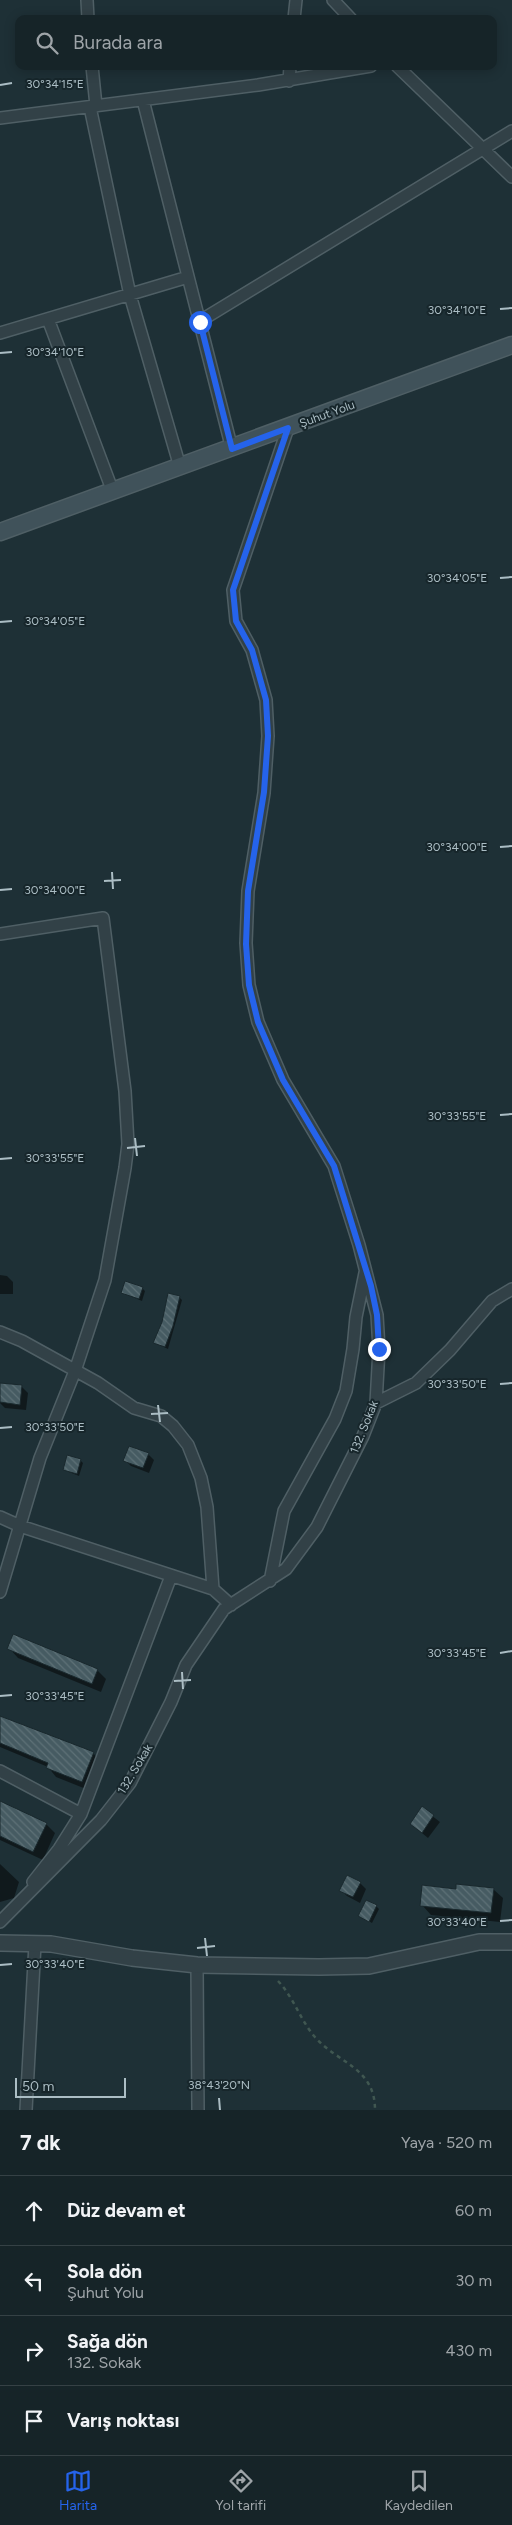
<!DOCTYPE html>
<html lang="tr">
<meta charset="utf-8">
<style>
body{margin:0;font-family:Figtree,sans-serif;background:#233034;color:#f1f3f6}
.scale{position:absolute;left:15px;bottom:12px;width:111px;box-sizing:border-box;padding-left:5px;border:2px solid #abbdc4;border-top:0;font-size:14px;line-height:18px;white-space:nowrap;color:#abbdc4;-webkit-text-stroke:4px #17262b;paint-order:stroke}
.stop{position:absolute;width:15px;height:15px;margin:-11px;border:4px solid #2563eb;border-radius:50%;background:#fff}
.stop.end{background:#2563eb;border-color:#fff;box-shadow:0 1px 5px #0008}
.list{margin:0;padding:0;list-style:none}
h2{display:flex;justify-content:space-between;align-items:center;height:65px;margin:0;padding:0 20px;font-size:21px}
h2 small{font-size:16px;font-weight:400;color:#9ea4a8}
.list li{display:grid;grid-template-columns:32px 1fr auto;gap:15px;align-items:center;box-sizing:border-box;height:70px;padding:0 20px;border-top:1px solid #354145}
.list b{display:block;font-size:19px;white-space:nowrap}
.list p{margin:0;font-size:16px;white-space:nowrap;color:#9ea4a8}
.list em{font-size:16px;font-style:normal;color:#9ea4a8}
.icon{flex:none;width:28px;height:28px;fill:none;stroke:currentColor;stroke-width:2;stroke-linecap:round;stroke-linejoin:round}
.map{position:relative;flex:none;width:512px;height:2110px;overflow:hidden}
.search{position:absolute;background:#162428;box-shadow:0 2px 12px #0003;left:15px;right:15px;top:15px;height:55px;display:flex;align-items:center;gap:12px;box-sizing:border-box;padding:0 18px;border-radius:10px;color:#9ea4a8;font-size:19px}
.sheet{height:345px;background:#162428}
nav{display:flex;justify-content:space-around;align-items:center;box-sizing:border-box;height:70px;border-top:1px solid #354145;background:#162428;font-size:14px;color:#9ea4a8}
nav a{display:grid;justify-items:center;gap:2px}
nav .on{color:#2563eb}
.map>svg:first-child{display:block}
</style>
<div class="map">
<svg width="512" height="2110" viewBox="0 0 512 2110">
<defs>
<pattern id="building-back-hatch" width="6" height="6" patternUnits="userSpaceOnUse" patternTransform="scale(1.25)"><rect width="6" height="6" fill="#465b62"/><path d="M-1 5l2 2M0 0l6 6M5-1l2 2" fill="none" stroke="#5e7177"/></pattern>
</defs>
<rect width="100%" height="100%" fill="#1e3036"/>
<path fill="#0007" d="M0,1275L7,1276L13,1282V1294H0Z
M142,1288L145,1291L142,1301L123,1293Z
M179,1297L182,1300L168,1349L155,1343Z
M22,1387L28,1393L26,1410L5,1408L0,1403V1393Z
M148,1454L154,1460L149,1473L131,1466L125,1460Z
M80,1460L83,1463L79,1476L64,1470Z
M9,1648L97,1670L106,1679L101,1692L18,1658Z
M0,1718L93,1753L102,1763L91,1791L56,1777L48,1767L0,1747Z
M0,1802L46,1824L55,1833L43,1860L0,1840Z
M422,1808L440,1822L428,1838L411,1824Z
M0,1864L19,1882L14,1898L0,1902Z
M360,1883L366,1889L360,1903L347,1896L341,1890Z
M493,1889L503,1898L500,1922L431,1915L422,1905L457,1890Z
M376,1906L379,1909L372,1923L360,1916Z"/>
<path fill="url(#building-back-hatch)" stroke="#19282d" d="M125,1281L143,1287L139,1299L121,1293Z
M168,1293L180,1296L173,1326L165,1347L153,1343L162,1322Z
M0,1383L22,1385L20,1405L0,1402Z
M129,1446L149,1453L143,1468L123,1461Z
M67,1455L81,1459L77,1474L63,1470Z
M13,1634L98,1669L92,1684L7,1649Z
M0,1716L94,1752L82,1782L46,1768L48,1763L0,1743Z
M0,1801L47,1823L33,1852L0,1836Z
M422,1806L434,1815L422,1833L410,1824Z
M347,1875L361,1882L353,1897L339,1891Z
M456,1884L494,1888L491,1913L420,1906L422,1885L456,1889Z
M366,1900L377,1905L369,1922L358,1916Z"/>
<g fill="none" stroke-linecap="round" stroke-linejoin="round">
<g stroke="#4f5f65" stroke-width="14">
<path id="minor" d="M87,0L88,19
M333,0L351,19
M294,19L296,0
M92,66L96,106
M397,66L512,177
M289,81L290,66
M143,100L232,449
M90,107L130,295L180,467
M0,118L258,85L371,66
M48,319L113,492
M200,321L512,131
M0,333L188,277
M0,934L103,918L125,1091L128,1144L125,1168L105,1280L75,1371L40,1458L0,1592
M0,1332L22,1341L98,1383L134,1408L161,1416L173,1426L188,1445L201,1478L207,1507L213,1589L231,1605
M376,1403L416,1383L450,1350L492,1301L512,1289
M0,1517L20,1526L213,1589
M270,1581L284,1511L335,1419L346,1391L353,1349L356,1317L365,1273
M0,1771L81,1814
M33,1882L59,1849L81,1814L171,1576
M0,1922L101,1820L130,1783L171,1702L186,1665L224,1609L286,1569L317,1527L363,1436L376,1403L379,1349L377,1315L359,1245L334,1166L283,1080L258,1022L249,985L246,943L248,891L264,793L268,736L266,700L252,650L236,621L233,590L288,428
M197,1965L198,2110
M26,2110L35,1944"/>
</g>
<g stroke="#4f5f65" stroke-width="18">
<path id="tertiary" d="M0,1943L51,1944L132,1958L197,1965L319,1967L369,1966L479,1942H512"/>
</g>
<g stroke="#4f5f65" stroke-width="19">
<path id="secondary" d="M0,532L512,345"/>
</g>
<path stroke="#405751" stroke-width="2.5" stroke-dasharray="4 4" stroke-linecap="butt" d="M278,1981C294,1998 300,2019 314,2036C338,2064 375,2067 375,2110"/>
<use href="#minor" stroke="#324147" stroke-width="11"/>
<use href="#tertiary" stroke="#324147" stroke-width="15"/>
<use href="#secondary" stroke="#40525a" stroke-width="16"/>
</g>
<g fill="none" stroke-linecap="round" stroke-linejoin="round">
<path stroke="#2563eb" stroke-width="6" d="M200,322L232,449L288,428L233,590L236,621L252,650L266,700L268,736L264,792L248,891L246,944L249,985L258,1022L283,1080L334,1166L371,1286L377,1315L379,1349"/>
</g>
<path fill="none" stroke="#abbdc4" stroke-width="2" d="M0,85L12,83M500,309L512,308M0,353L12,352M500,578L512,577M0,622L12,621M500,847L512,846M112,872L113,889M104,881L121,880M0,890L12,889M500,1115L512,1114M135,1138L137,1156M127,1148L145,1146M0,1159L12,1158M500,1384L512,1383M158,1405L160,1422M151,1414L168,1413M0,1428L12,1427M500,1653L512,1651M182,1672L183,1689M174,1681L191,1680M0,1696L12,1695M500,1921L512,1920M205,1938L207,1956M197,1948L215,1946M0,1965L12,1964M219,2098L220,2110"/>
<g text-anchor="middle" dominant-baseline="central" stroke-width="4" stroke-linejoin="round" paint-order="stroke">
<g font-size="12" fill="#abbdc4" stroke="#17262b">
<text transform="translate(327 414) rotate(-20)">Şuhut Yolu</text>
<text transform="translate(364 1427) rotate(-68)">132. Sokak</text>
<text transform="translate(135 1769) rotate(-59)">132. Sokak</text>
</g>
</g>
<g font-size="12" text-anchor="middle" fill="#abbdc4" stroke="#17262b" stroke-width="4" stroke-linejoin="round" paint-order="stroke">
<text x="55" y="88">30°34'15"E</text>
<text x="457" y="314">30°34'10"E</text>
<text x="55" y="356">30°34'10"E</text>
<text x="457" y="582">30°34'05"E</text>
<text x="55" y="625">30°34'05"E</text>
<text x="457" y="851">30°34'00"E</text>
<text x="55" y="894">30°34'00"E</text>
<text x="457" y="1120">30°33'55"E</text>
<text x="55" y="1162">30°33'55"E</text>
<text x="457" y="1388">30°33'50"E</text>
<text x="55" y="1431">30°33'50"E</text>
<text x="457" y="1657">30°33'45"E</text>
<text x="55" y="1700">30°33'45"E</text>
<text x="457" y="1926">30°33'40"E</text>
<text x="55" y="1968">30°33'40"E</text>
<text x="219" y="2089">38°43'20"N</text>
</g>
</svg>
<div class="scale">50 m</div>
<div class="stop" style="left:200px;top:322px"></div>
<div class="stop end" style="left:379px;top:1349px"></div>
<div class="search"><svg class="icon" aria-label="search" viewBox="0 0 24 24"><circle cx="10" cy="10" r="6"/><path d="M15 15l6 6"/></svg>Burada ara</div>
</div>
<section class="sheet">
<h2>7 dk<small>Yaya · 520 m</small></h2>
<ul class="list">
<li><svg class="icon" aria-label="ahead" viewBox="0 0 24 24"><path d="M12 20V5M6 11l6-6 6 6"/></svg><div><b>Düz devam et</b></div><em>60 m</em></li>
<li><svg class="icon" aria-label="left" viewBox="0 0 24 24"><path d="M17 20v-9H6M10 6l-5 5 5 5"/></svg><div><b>Sola dön</b><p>Şuhut Yolu</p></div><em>30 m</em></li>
<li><svg class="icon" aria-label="right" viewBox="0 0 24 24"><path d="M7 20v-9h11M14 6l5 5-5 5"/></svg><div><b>Sağa dön</b><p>132. Sokak</p></div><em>430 m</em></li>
<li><svg class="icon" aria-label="arrive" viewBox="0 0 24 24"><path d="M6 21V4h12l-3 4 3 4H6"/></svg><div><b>Varış noktası</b></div></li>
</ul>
</section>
<nav>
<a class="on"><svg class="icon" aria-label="map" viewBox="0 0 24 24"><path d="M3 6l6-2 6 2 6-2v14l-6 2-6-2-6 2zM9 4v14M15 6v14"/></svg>Harita</a>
<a><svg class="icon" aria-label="directions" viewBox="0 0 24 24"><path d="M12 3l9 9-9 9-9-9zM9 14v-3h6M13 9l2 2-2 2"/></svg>Yol tarifi</a>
<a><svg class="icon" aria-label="saved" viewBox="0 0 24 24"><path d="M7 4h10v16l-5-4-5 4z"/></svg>Kaydedilen</a>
</nav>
